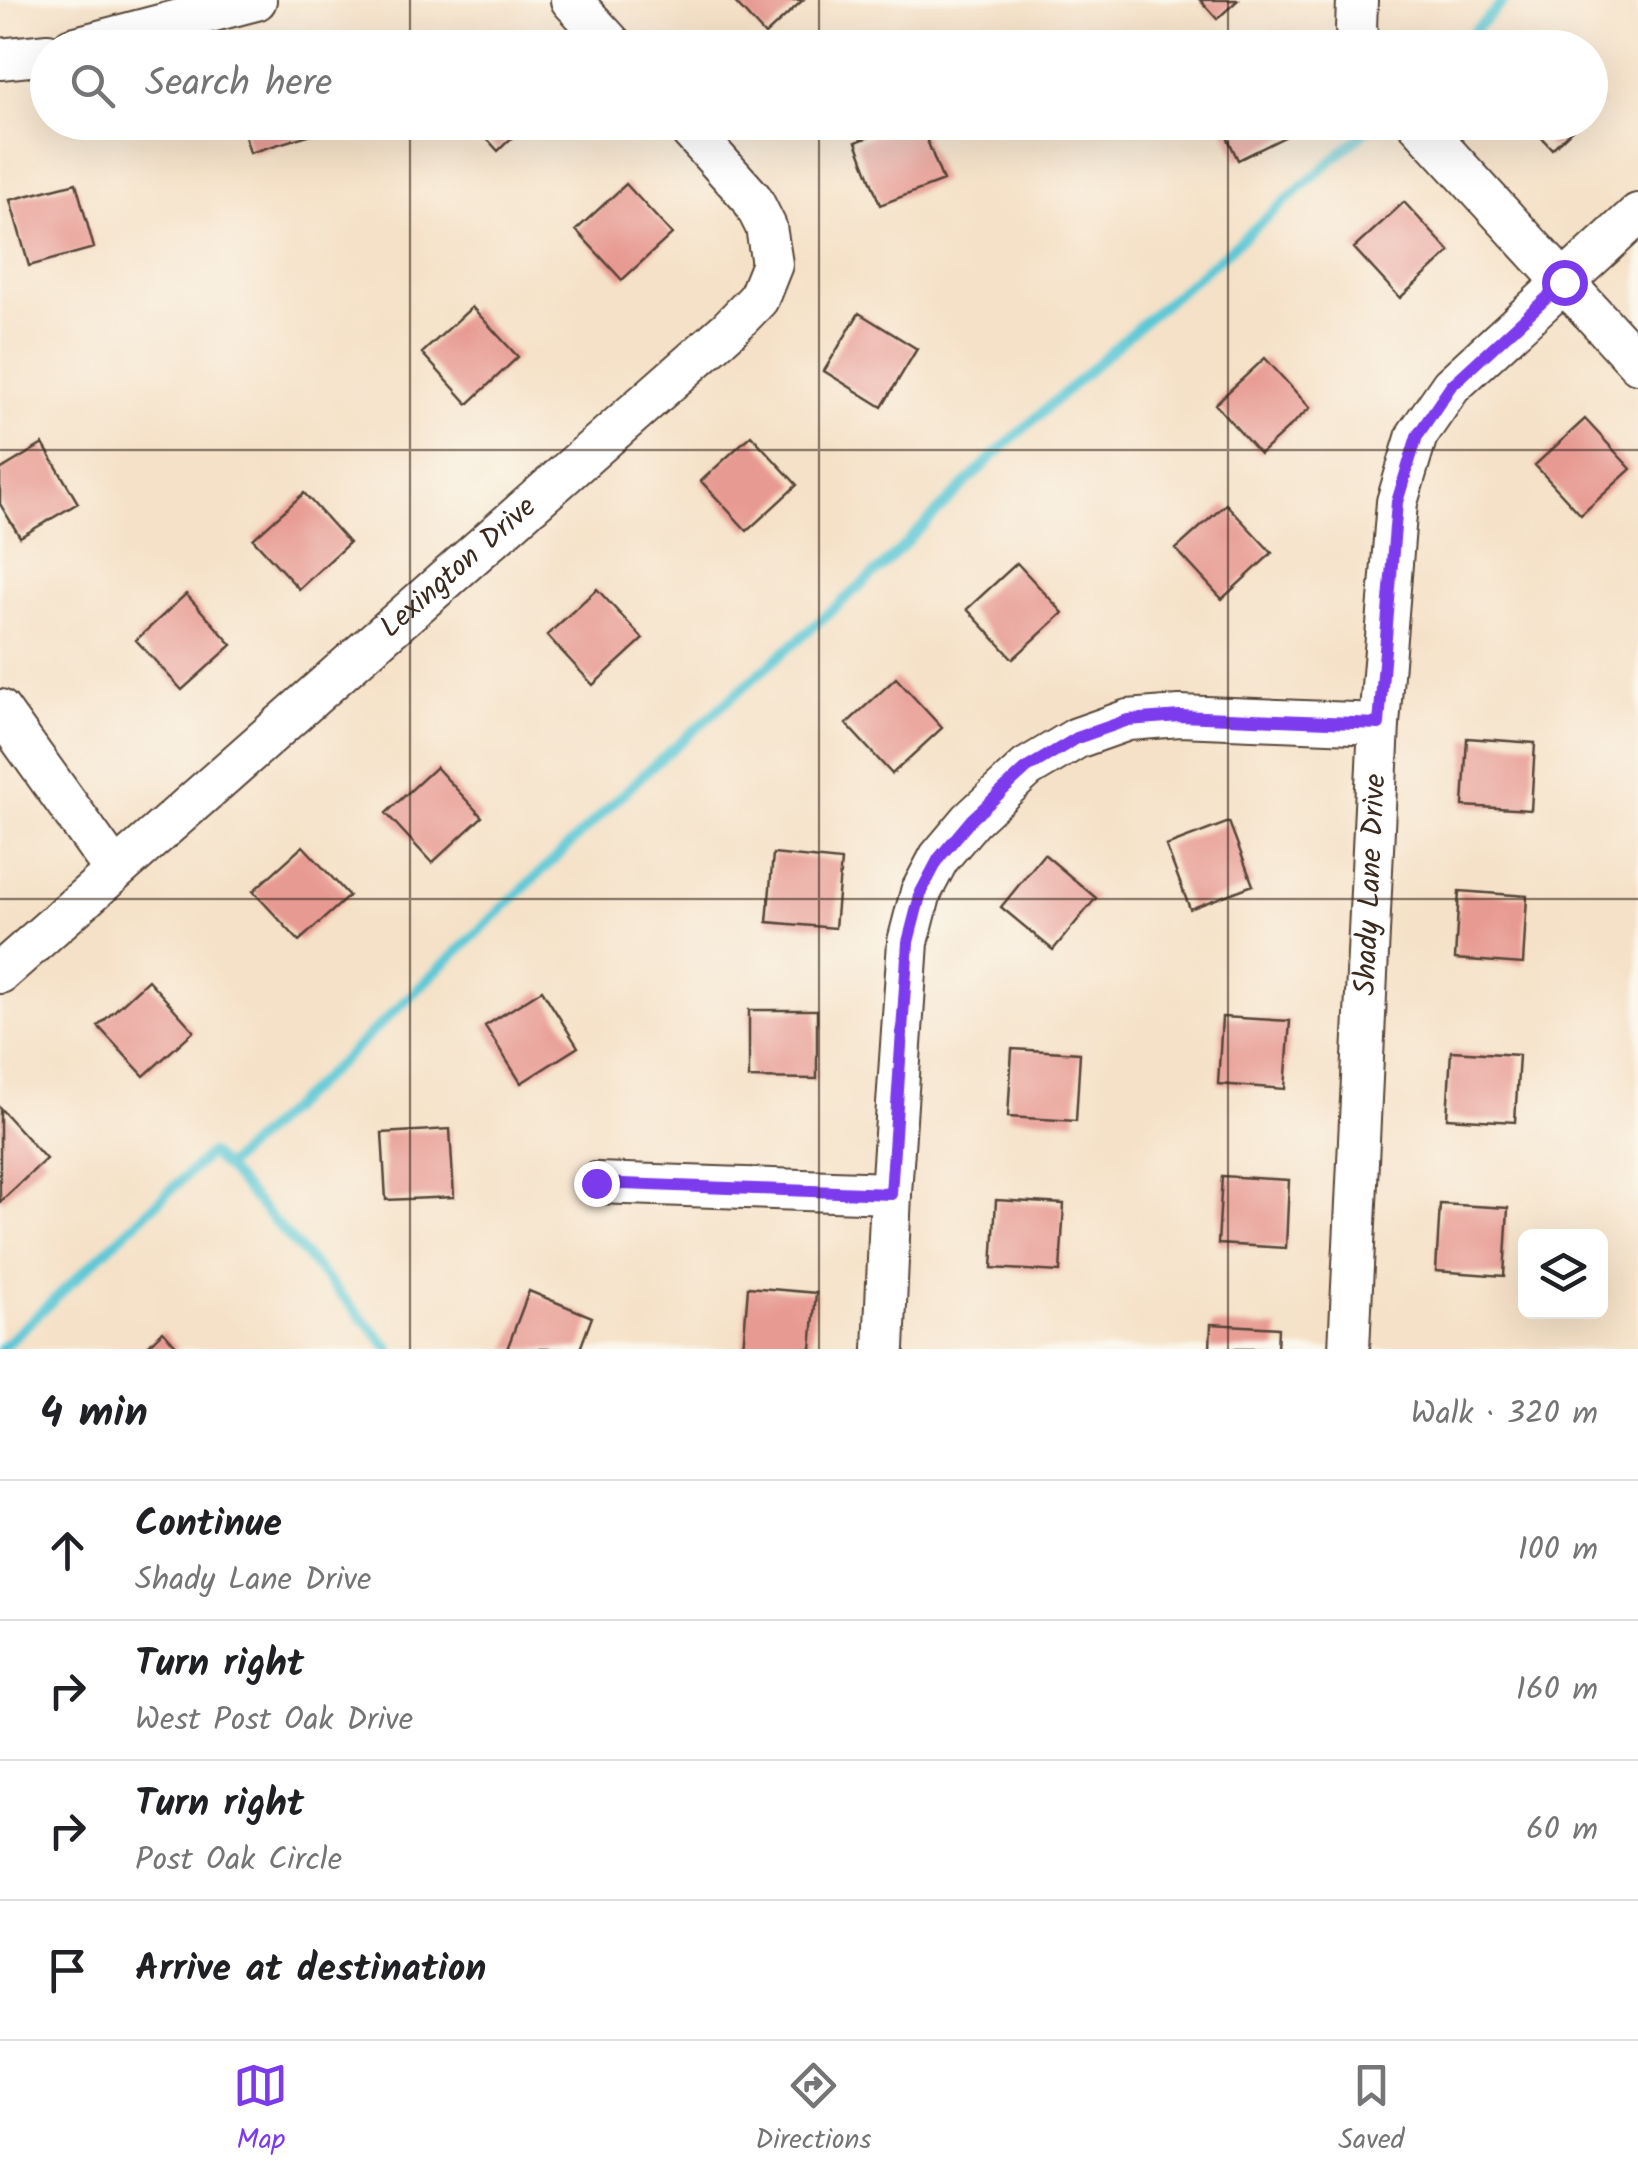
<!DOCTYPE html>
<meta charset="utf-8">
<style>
body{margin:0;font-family:Kalam,sans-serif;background:#f2f2f2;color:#202124}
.controls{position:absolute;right:30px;bottom:30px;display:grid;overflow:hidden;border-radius:15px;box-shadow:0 10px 40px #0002}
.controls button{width:90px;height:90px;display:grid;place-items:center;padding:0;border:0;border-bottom:2px solid #e0e0e0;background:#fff;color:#202124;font:50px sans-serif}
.stop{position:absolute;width:30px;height:30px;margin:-22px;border:8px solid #7c3aed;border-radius:50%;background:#fff}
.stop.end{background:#7c3aed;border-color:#fff;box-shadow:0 2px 10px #0008}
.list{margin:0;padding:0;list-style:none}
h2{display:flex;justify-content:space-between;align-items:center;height:130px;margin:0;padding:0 40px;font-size:42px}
h2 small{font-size:32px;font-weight:400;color:#757577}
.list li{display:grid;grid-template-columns:65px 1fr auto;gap:30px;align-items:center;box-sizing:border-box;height:140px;padding:0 40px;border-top:2px solid #e0e0e0}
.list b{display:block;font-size:38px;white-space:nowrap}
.list p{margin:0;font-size:32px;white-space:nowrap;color:#757577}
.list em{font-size:32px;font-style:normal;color:#757577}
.icon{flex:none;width:55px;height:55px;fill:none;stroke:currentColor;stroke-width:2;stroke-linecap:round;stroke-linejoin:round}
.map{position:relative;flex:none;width:1638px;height:1349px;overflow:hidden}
.search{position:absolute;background:#fff;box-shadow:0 10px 40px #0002;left:30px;right:30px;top:30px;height:110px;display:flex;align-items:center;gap:25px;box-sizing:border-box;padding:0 35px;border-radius:55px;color:#757577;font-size:38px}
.sheet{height:690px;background:#fff}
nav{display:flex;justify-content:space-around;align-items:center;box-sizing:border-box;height:140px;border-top:2px solid #e0e0e0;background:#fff;font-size:28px;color:#757577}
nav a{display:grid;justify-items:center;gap:5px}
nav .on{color:#7c3aed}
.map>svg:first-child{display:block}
</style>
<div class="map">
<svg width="1638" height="1349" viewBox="0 0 1638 1349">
<rect width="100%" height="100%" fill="#fbf7ec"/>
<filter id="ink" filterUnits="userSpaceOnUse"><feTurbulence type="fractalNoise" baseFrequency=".01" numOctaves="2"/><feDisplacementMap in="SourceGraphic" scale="20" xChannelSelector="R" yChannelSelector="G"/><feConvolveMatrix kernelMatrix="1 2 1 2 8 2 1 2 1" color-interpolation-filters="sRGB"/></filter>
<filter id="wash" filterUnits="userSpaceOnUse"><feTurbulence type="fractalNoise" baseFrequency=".0048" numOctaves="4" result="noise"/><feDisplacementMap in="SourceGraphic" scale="40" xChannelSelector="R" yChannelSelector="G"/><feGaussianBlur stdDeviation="2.25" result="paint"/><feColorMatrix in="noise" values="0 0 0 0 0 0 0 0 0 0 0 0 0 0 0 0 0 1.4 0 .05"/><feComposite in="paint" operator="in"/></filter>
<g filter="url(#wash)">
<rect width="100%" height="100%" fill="#f5e1c7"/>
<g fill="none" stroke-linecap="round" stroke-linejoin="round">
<path stroke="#5dc8d6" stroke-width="10" d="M1456,48L1506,0
M225,1167L390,1349
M1,1349L210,1153L225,1167L345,1058L646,772L884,565L991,458L1149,317L1227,252L1376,122"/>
</g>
<g id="blocks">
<path fill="#e79a92" d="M733,0H803L765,35Z
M1200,0H1238L1217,19Z
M1590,91L1602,103L1590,113Z
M241,122H312L315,133L250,153Z
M472,122H528L498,151Z
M906,122H920L943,181L880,205L856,142Z
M1220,122H1296L1299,130L1238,160Z
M1527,122H1580L1552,149Z
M76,183L94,248L29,266L10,200Z
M626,184L672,234L622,280L576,230Z
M1404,202L1450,252L1400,298L1354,248Z
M472,307L518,357L468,404L422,353Z
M859,313L917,349L882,407L824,371Z
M1265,358L1310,408L1260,454L1215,404Z
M1585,419L1631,469L1581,515L1535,465Z
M751,435L797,485L747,531L701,481Z
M43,444L78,503L20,537L0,504V470Z
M304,493L349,543L299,589L253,539Z
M1226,504L1272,553L1222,599L1176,549Z
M1017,563L1063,613L1013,659L967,609Z
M597,589L643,639L593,685L547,635Z
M186,594L232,645L182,690L136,640Z
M896,678L942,728L892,774L846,724Z
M1467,738L1535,743L1531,810L1463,806Z
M436,767L482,817L432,863L386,813Z
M1229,822L1253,885L1190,909L1166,846Z
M303,846L349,896L299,941L253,891Z
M773,854L841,861L835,928L767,922Z
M1044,854L1096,898L1053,950L1001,907Z
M1459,891L1527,896L1523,964L1455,959Z
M148,980L194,1031L144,1076L98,1026Z
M542,990L578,1047L521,1083L485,1026Z
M749,1010H817V1079L749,1078Z
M1222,1017L1290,1021L1285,1089L1218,1084Z
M1012,1049L1080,1053L1076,1121L1008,1117Z
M1451,1051L1519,1055L1515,1122L1447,1118Z
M0,1108L46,1159L0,1202Z
M450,1129L454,1197L386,1200L382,1133Z
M1222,1176L1289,1180L1286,1248L1218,1244Z
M996,1200L1064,1204L1060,1272L992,1268Z
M1440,1204L1508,1208L1504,1276L1436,1271Z
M748,1287L816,1293L811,1349H743Z
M529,1291L592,1317L580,1349H507Z
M1211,1324L1278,1328L1277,1349H1210Z
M163,1331L179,1349H144Z"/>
</g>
</g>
<g filter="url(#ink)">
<use href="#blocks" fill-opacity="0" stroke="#574537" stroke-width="2.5"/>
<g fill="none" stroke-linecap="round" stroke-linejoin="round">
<g stroke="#574537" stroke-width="44">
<g id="street">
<path d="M571,0L615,48"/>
<path d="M1357,0L1356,29L1363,48"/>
<path d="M72,48L256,0"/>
<path d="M0,59L48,54"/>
<path d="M1417,122L1638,363"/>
<path d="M0,710L115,871"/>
<path id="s1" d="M0,973L728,330L758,299L772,264L766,227L752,199L683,122"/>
<path d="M596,1183L891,1193"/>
<path d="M884,1349L891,1193L908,942L921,892L939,858L971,820L1027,768L1077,738L1128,720L1180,716L1379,724"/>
<path id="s2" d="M1349,1349L1379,724L1397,502L1417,435L1451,386L1638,214"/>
</g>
</g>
<use href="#street" stroke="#fff" stroke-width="40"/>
</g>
</g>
<g fill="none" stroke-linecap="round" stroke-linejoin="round" filter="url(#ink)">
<path stroke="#7c3aed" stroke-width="12" d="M596,1183L891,1194L908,942L921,892L939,858L971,820L1027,768L1077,738L1128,720L1180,716L1379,724L1397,502L1417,436L1451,386L1564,282"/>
</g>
<path fill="none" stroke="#3b2a1e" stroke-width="2.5" stroke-opacity="0.55" d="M410,0V48M819,0V48M1228,0V48M410,122V1349M819,122V1349M1228,122V1349M0,450H1638M0,899H1638"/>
<g text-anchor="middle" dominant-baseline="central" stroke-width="8" stroke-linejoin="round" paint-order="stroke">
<g font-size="30" fill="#3b2a1e" stroke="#fbf7ec">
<text stroke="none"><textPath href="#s1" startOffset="612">Lexington Drive</textPath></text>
<text stroke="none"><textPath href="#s2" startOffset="465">Shady Lane Drive</textPath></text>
</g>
</g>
</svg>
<div class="controls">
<button><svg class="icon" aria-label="layers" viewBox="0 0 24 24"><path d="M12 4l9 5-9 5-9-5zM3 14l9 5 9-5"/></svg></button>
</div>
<div class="stop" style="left:1564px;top:282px"></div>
<div class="stop end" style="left:596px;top:1183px"></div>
<div class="search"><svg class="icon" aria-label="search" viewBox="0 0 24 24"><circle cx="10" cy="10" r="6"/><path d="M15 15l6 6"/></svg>Search here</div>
</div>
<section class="sheet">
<h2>4 min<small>Walk · 320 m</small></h2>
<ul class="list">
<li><svg class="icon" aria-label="ahead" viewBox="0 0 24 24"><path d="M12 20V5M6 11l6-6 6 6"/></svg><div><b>Continue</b><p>Shady Lane Drive</p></div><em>100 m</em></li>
<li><svg class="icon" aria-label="right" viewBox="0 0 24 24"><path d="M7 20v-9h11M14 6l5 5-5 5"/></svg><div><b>Turn right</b><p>West Post Oak Drive</p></div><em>160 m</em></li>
<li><svg class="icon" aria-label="right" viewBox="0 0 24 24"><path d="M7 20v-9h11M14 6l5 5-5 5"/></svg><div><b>Turn right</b><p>Post Oak Circle</p></div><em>60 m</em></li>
<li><svg class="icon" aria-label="arrive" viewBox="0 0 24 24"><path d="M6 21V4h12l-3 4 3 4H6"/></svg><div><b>Arrive at destination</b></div></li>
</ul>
</section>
<nav>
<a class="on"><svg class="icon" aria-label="map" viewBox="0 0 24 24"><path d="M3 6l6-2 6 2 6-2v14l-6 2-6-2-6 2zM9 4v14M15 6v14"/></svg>Map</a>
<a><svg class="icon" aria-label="directions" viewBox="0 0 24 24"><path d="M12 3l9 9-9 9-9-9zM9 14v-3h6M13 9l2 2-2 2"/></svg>Directions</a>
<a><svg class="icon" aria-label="saved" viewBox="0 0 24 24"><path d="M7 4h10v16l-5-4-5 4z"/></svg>Saved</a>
</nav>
